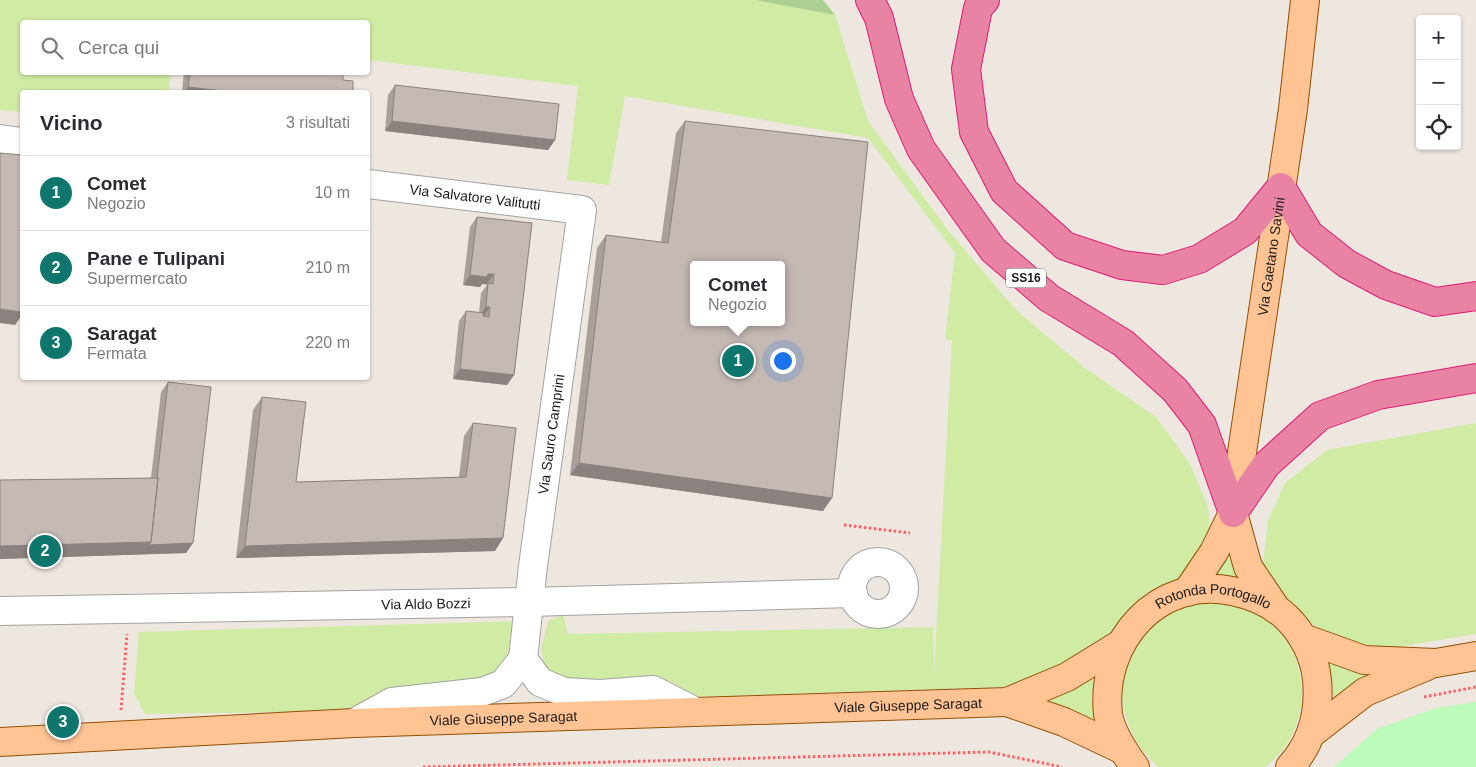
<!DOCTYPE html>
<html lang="it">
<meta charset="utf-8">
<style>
body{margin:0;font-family:Helvetica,sans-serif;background:#f7f7f7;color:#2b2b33}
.controls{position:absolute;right:15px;top:15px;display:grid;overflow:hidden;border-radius:5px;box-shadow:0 1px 4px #0004}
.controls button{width:45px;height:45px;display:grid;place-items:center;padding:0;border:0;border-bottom:1px solid #e1e1e2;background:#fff;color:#2b2b33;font:25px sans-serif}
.you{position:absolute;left:782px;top:360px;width:18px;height:18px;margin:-12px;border:4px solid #fff;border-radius:50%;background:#1a73e8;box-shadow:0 0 0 8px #1a73e833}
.badge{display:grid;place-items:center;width:32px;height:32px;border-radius:50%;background:#0f766e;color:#fff;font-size:16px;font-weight:700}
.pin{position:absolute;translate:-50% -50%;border:2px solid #fff;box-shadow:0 1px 5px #0006}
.popup{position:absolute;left:690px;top:261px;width:95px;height:65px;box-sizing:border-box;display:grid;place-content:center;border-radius:5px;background:#fff;filter:drop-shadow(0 1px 4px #0005);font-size:16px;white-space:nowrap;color:#7c7c81}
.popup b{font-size:19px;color:#2b2b33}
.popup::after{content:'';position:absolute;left:50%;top:100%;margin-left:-10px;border:10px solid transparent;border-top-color:#fff}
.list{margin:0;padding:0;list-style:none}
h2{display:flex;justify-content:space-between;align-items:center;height:65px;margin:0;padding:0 20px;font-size:21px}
h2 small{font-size:16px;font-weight:400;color:#7c7c81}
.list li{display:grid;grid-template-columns:32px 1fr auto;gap:15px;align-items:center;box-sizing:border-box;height:75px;padding:0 20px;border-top:1px solid #e1e1e2}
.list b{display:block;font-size:19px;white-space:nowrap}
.list p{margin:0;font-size:16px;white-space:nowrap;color:#7c7c81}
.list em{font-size:16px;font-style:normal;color:#7c7c81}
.icon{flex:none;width:28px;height:28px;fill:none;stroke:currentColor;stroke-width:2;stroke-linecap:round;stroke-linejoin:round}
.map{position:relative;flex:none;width:1476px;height:767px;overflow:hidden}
.search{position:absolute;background:#fff;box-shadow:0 1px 4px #0004;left:20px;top:20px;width:350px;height:55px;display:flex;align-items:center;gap:12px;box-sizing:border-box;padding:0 18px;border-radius:5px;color:#7c7c81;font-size:19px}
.panel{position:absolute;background:#fff;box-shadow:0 1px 4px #0004;left:20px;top:90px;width:350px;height:290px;border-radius:5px}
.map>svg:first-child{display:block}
</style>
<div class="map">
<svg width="1476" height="767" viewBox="0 0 1476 767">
<rect width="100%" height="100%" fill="#eee7e0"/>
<path fill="#d0eba3" d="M0,0H823L835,15L868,121L947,229L1016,310L1085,368L1156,417L1190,464L1208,507L1210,533L1177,584L1155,592L1126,613L1111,632L1084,657L1048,675L1004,687L684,697L675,684L659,677L588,683L546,673L541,649L548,621L563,615L568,634L933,627L934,674L952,340L945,339L955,253L868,138L625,96L609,185L567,180L578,86L368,60V22H22V72L171,73L169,92H22V112L0,110Z
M1476,423V634L1379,650L1348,644L1321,631L1281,596L1263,565L1268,520L1285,483L1327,450Z
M1231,534L1241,581L1205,577Z
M1214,602C1227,604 1240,605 1252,611C1313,640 1319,728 1265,767H1159C1106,723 1108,638 1177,609C1189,604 1201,603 1214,602Z
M515,621L511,661L486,680L352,711L145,714L134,693L139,632Z
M1321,658L1389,670L1328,708Z
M1099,669L1091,699L1099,726L1026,700Z"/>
<path fill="#accf93" d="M754,0H823L835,15L756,0Z"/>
<path fill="#bdfbba" d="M1476,702V767H1334L1377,729L1436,708Z"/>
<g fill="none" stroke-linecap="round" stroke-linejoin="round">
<g stroke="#a2a2a2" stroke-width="30">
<g id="minor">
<path d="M0,139L22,142"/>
<circle cx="878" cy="588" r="26"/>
<path id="s1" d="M0,611L528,602L853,593"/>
<path d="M523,659L540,682L564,692L600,694L653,690L696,712"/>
<path id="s2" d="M354,723L392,702L482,692L503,684L523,659L533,566L582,210L368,184"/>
</g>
</g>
<g stroke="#934f00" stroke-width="30">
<g id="major">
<path d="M1233,513L1248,567L1275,607"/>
<path id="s3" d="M1187,592L1214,552L1233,513L1293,109L1305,0"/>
<path d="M1303,638L1364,660L1436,663L1476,656"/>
<path d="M1007,702L1064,722L1121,749"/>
<path d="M1312,733L1365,692L1427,666"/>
<path id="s4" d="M0,742L354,723L1007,702L1067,677L1119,645"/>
<path id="s5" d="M1135,767C1124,752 1111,733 1108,714C1100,642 1157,576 1232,591C1252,595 1271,603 1286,617C1303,633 1315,657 1317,680C1320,712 1312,743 1290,767"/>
</g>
</g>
<g stroke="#dd1c77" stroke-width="30">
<path id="highway" d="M870,0L879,18L899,99L921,149L993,250L1049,298L1123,343L1175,390L1202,425L1233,513
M985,0L978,8L966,69L974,132L1004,191L1065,246L1122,265L1163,270L1199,259L1245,231L1281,187L1309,234L1347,264L1386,285L1435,302L1476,296
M1233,513L1266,465L1320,416L1378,395L1476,378"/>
</g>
<path stroke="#ff6064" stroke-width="3" stroke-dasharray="2.5 2.5" stroke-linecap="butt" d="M844,525L910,533
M1424,697L1476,687
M121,710L127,634
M423,767L989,752L1062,767"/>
<use href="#minor" stroke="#fff" stroke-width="28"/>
<use href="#major" stroke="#ffc394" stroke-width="28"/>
<use href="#highway" stroke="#e983a4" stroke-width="28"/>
</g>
<path fill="#a99f9b" d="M184,72H343V80L353,92H182Z
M395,85L555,140L548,150L385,131L388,95Z
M685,121L823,511L570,475L597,248L606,235L661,242L676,133Z
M477,217L532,223L514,375L507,385L453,379L459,321L466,311L479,313L481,293L487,285L482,284L480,287L463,285L470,227Z
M168,382L193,543L186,553L0,559V480L151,478L161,392Z
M262,397L296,482L459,477L464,436L473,423L503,538L495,551L236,558L253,410Z"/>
<path fill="#8a827e" d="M188,87L232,92H185Z
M392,121L555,140L548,150L385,131Z
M488,274H494L487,284H482L480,287L463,285L470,275Z
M486,307H490L483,317H479Z
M0,309L22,312V315L15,325L0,323Z
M460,369L514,375L507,385L453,379Z
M579,463L832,498L823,511L570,475Z
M503,538L495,551L236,558L245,546Z
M151,542L193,543L186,553L0,559V546Z"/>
<path fill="#c5b9b4" stroke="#8a827e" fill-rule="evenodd" d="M190,72H343V80L353,81V92H232L188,87Z
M395,85L559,104L555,140L392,121Z
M685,121L868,142L832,498L579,463L606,235L668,243ZM694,265H782V322H694Z
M0,153L22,155V312L0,309Z
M477,217L532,223L514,375L460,369L466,311L484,313L483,316L489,317L490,307H486L488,283L493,284L494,274H488L487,277L470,275Z
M168,382L211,387L193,543L149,545L151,542L158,478H157Z
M262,397L306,402L296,482L466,477L473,423L516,428L503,538L245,546Z
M158,478L151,542L0,546V480Z"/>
<g text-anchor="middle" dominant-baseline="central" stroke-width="4" stroke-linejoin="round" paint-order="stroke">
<rect fill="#fff" stroke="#5f5f5f" stroke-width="1" x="1006" y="268.5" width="40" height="19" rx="4"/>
<g font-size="12" font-weight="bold" fill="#1b1b1b">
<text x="1026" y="278">SS16</text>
</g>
<g font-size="14" fill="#1b1b1b" stroke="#fff">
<text transform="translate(475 197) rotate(7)">Via Salvatore Valitutti</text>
<text stroke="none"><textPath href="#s3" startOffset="351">Via Gaetano Savini</textPath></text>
<text stroke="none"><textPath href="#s2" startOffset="415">Via Sauro Camprini</textPath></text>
<text stroke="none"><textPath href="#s1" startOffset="426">Via Aldo Bozzi</textPath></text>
<text stroke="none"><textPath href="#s5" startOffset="245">Rotonda Portogallo</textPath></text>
<text stroke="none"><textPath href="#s4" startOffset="909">Viale Giuseppe Saragat</textPath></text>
<text stroke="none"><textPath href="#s4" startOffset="504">Viale Giuseppe Saragat</textPath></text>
</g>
</g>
</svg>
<div class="controls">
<button>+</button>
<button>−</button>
<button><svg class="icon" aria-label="locate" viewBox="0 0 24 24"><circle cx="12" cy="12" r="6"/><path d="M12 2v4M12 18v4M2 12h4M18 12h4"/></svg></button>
</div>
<div class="you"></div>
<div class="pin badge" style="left:738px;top:361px">1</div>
<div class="popup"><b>Comet</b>Negozio</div>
<div class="pin badge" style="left:45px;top:551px">2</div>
<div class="pin badge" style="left:63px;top:722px">3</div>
<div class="search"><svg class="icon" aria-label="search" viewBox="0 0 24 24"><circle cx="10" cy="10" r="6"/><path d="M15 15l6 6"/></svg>Cerca qui</div>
<section class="panel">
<h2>Vicino<small>3 risultati</small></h2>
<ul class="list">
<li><span class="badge">1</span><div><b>Comet</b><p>Negozio</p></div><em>10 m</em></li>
<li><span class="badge">2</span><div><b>Pane e Tulipani</b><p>Supermercato</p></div><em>210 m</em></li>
<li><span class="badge">3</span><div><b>Saragat</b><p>Fermata</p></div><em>220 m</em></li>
</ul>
</section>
</div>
